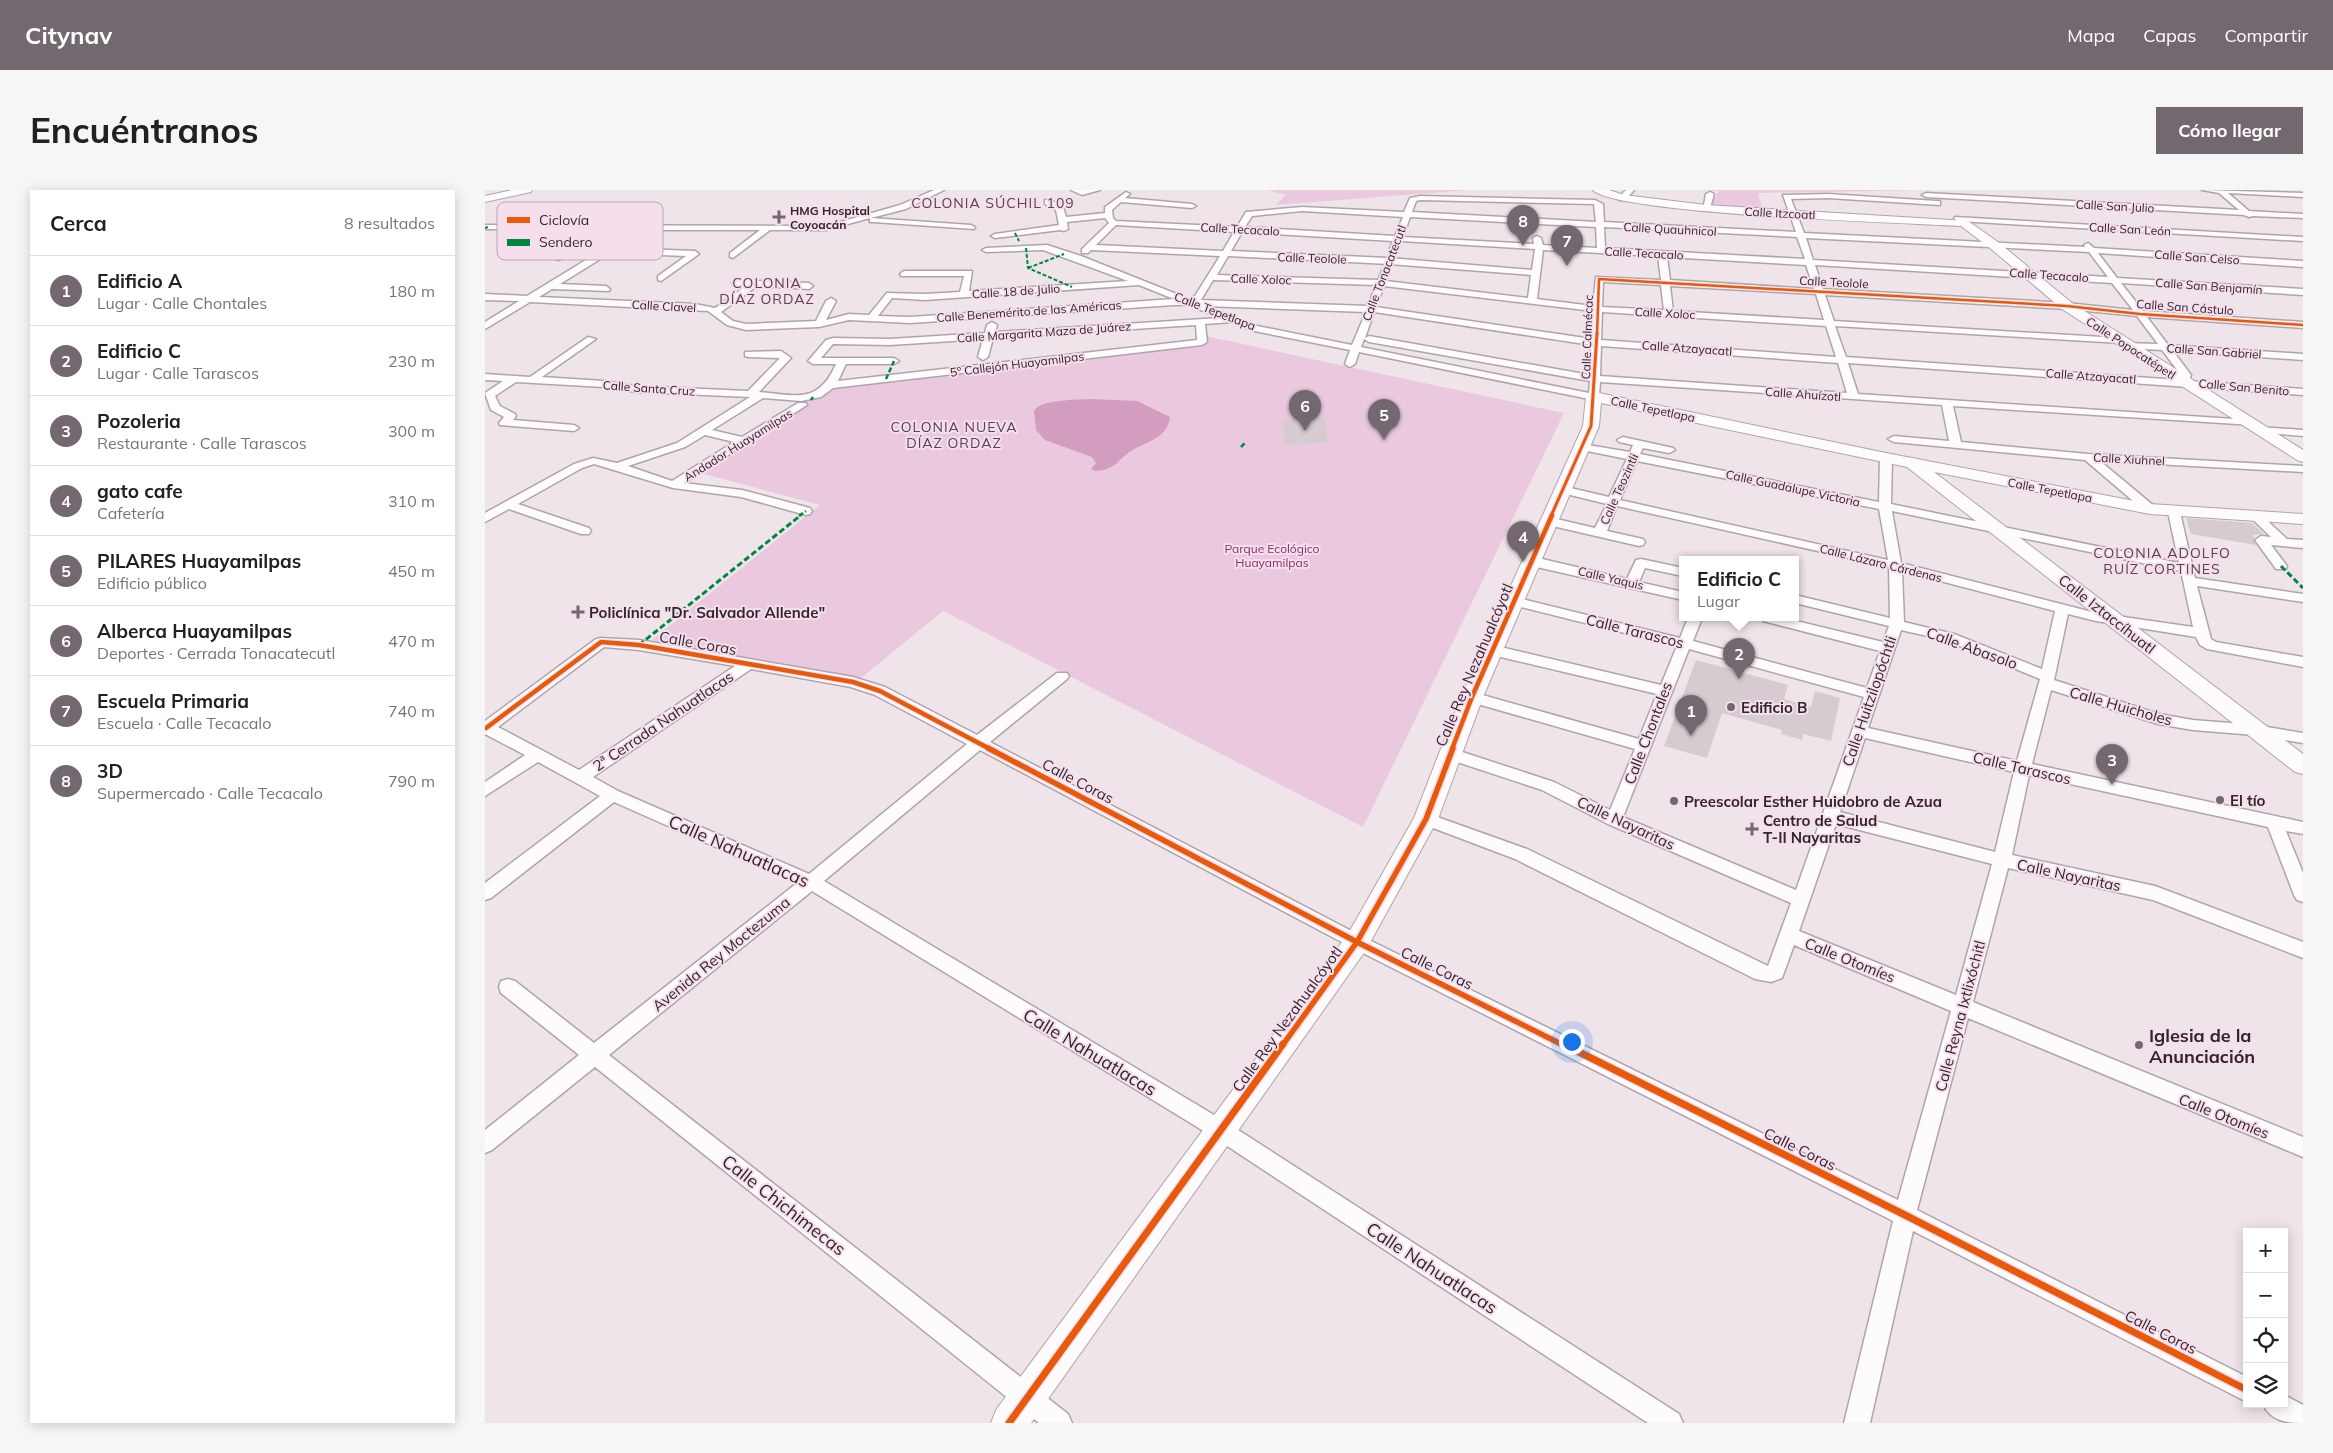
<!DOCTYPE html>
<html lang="es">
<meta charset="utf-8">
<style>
body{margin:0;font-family:Mulish,sans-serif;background:#f6f6f6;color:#202124}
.controls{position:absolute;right:15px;bottom:15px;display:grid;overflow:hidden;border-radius:0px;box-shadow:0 2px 12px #0003}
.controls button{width:45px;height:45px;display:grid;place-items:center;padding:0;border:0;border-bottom:1px solid #e0e0e0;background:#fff;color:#202124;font:25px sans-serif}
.you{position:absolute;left:1086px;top:851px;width:18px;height:18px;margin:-12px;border:4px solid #fff;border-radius:50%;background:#1a73e8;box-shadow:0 0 0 8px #1a73e833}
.badge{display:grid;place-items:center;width:32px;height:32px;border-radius:50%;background:#73686f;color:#fff;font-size:16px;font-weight:700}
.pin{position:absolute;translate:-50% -41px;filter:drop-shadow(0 1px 2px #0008)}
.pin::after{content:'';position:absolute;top:26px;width:18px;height:15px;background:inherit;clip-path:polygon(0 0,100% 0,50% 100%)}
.popup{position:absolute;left:1194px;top:366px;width:120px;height:65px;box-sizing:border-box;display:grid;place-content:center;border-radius:0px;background:#fff;filter:drop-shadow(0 1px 4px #0005);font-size:16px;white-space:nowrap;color:#757577}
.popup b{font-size:19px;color:#202124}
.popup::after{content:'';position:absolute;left:50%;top:100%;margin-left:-10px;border:10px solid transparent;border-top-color:#fff}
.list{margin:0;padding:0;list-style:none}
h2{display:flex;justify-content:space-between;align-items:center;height:65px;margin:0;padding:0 20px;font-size:21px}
h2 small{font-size:16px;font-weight:400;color:#757577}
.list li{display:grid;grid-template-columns:32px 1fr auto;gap:15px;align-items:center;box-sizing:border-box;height:70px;padding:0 20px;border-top:1px solid #e0e0e0}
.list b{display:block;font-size:19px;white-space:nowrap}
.list p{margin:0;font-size:16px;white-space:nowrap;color:#757577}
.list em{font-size:16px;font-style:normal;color:#757577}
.icon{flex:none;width:28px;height:28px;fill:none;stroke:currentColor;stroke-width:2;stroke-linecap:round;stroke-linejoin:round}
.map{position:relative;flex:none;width:1818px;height:1233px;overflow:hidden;border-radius:0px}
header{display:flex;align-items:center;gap:30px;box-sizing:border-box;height:70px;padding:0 25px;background:#73686f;color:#fff}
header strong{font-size:24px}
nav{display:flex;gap:28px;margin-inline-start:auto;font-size:18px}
.intro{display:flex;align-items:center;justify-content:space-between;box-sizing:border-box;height:120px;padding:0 30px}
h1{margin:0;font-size:35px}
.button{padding:12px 22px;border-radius:0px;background:#73686f;color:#fff;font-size:18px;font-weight:700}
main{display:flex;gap:30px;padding:0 30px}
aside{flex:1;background:#fff;border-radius:0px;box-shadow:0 2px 12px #0003}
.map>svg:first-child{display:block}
</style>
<header>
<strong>Citynav</strong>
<nav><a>Mapa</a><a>Capas</a><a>Compartir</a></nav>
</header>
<div class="intro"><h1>Encuéntranos</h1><a class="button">Cómo llegar</a></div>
<main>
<aside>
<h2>Cerca<small>8 resultados</small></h2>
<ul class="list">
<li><span class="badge">1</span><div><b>Edificio A</b><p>Lugar · Calle Chontales</p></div><em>180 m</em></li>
<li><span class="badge">2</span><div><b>Edificio C</b><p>Lugar · Calle Tarascos</p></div><em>230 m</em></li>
<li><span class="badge">3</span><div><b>Pozoleria</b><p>Restaurante · Calle Tarascos</p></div><em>300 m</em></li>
<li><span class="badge">4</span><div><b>gato cafe</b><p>Cafetería</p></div><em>310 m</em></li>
<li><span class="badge">5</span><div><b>PILARES Huayamilpas</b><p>Edificio público</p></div><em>450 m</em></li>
<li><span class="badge">6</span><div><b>Alberca Huayamilpas</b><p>Deportes · Cerrada Tonacatecutl</p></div><em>470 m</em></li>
<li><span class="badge">7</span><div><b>Escuela Primaria</b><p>Escuela · Calle Tecacalo</p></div><em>740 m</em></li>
<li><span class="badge">8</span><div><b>3D</b><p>Supermercado · Calle Tecacalo</p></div><em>790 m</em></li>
</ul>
</aside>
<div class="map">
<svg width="1818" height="1233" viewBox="0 0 1818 1233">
<rect width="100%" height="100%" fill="#f0e4eb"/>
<path fill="#eac9de" d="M783,0H985L790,15L801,5Z
M1213,0H1441L1273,3L1278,20L1224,17L1234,1Z
M720,146L1079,223L878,637L458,421L376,488L274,473L167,450L335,315L212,282L347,197L718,155L722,151Z"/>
<path fill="#d29dbe" d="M606,209L652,211L685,227C682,249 662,251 646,261C631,271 631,280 610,281L606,279L611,273L607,267L560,250L551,240L549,221C555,209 593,210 606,209Z"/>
<path fill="#d5cbd1" d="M840,228L843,252L800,255L798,231Z
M1701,328L1767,333L1779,344L1768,345L1771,355L1706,344Z
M1211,470L1303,495L1299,509L1326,517L1330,501L1355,508L1346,551L1318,544L1317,550L1296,544L1297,540L1237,523L1222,568L1179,556Z"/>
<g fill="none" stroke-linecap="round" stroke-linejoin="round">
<g stroke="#aea5aa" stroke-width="3">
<path id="street" d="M449,0H459L421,19L386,28L486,35L490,37L489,39L388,32H385V28L341,40H285L248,68L245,67V63L275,40H162L132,58L210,61L214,64L176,91L173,90V86L201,66L125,63L75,94L121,96L125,99L124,101L67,99L54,107L210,114L230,118L261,96L248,95L247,93L251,90L324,93L328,96L324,99L272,96L236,122L248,131L261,134L331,131L341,111L346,108L351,111L341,130L364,124L384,125L402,103L440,104L475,102L479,86H416L415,84L419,81H487L484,101L643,91L558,60L501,62L497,60L501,58L562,55L596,66L704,109L710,106L735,66L606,60L603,63H597V59L624,33L620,28L582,32L583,39L579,41L575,40L510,48L506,46L510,44L574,35L571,20L560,14V10H566L578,17L581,27L620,23V17L641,2L645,4L640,8L707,14L711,16L707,18L636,12L627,20L628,28L631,31L752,37L761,22L817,17L919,22L925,8L935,6L1110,10L1118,14L1119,32L1311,42L1298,5L1343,4L1452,11H1455V15L1343,8L1306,9L1319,43L1600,57L1599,55L1603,53L1609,58L1818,71V77L1613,63L1632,88L1818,99V105L1636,93L1658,121L1818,132V138L1662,127L1683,155L1818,164V170L1688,161L1706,185L1704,191L1818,199V205L1363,173L1373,204L1764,230L1769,233L1768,235L1468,216L1476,252L1603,264L1818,276V282L1615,271L1669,316L1671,319L1669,322H1661L1600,270L1409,252L1403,249L1409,246L1464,251L1457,215L1115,192L1114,207L1109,210L874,162L870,174L865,177L860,174L865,160L769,141L747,132L720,134L722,152L717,155L348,198L336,207L316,211L278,208L227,240L257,247L313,213H321L322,215L199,293L257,300L325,318L327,321L325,324L321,325L256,307L188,298L109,274L97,278L33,314L104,338L106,341L104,344H96L24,319L0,332V323L89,274L108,268L132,273L192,253L265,207L151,202L119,197L31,192L10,206L15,216L30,224L31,226L28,230L89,235L94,238L89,241L15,235L14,233L19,227L6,220L0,203L18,191L0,190V184L45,187L103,147L111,149L57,187L119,191L151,196L263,201L295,168L263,167L260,166V162L296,161L306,168L274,202C311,205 333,215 351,174H328L323,171L341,150L348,148L405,149L500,143L502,135L507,132L512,135L510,142L735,128L704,115H689L425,133L364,130L334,137L261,140L242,135L223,121L45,112L0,139V132L34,111L0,110V104L42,106L150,40H124L74,70L71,69V65L113,40L0,39V35L341,36L415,15ZM935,10L1109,14L1111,32L927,22L931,11ZM817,21L918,27L910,46L760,37L767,26ZM925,27L1111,37L1112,58L1058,55L1056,48L1052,46L1048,48L1049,54L918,47ZM631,35L749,42L738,61L611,55ZM1119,37L1312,47L1320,69L1120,58ZM757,42L908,51L905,58L909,60H912L916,51L1050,59L1047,80L904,68L746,61ZM1321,48L1604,62L1623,87L1328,70ZM1058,60L1173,66L1176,90L1111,87L1108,116L1052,109ZM743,66L904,74L1046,85L1043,108L901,91L904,83L900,80L897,81L893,90L732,85ZM1182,67L1321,75L1329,99L1185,90ZM1330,75L1627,93L1648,120L1582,113L1338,99ZM728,90L891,95L883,116L716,110ZM1118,92L1176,95L1179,120L1117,117ZM654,95L689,109L425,127L393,126L407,108L440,110ZM899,96L1108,121L1107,149L891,117ZM1185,96L1331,104L1339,130L1188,121ZM1340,105L1582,119L1652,126L1673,154L1638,153L1637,149L1634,148L1349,131ZM721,116L881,122L867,155L772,136ZM889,122L1106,155L1105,185L884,146L880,148ZM1117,122L1341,136L1351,167L1116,150ZM711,135L712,150L353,191L361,174H409L414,171L409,168H336L348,154L405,155L498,149L493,167L498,170L503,167L508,148ZM1350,136L1636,153L1637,157L1640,158L1677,160L1696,185L1694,190L1361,167ZM879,149L884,152L1105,191L1104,203L876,157ZM1116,156L1353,173L1362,203L1115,186ZM220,245L249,252L187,291L143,276L200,257Z
M586,0H615L597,5Z
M1141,0H1149L1140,10H1134L1133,8Z
M1717,0L1818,3V7L1743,3L1764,21L1818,24V28L1768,26L1764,27L1759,25L1441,7L1437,5L1441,3L1754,20L1734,3Z
M1225,2L1229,4L1225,18L1218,20L1221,4Z
M1470,27L1818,47V51L1473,31L1469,29Z
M1774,237L1818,240V246L1770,242L1769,240Z
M1138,247L1188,258L1190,260L1184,263L1158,258L1155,264L1394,312L1395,268L1401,265L1407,268L1406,314L1694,373L1683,322L1689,318L1695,322L1710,388L1818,404V412L1712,396L1726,449L1731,452L1818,467V477L1722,459L1715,455L1711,447L1611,431L1583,424L1569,490L1674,524L1708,530L1770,535L1818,543V553L1770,545L1708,540L1673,534L1566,500L1547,574L1818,632V644L1801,641L1818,683V712L1812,710L1809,705L1783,637L1544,585L1527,665L1670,696L1818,752V768L1668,710L1523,678L1488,812L1818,947V967L1483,828L1432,1020L1762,1187V1212L1428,1041L1385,1233H1359L1408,1031L866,757L495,560L339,691L744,934L1194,1224L1198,1233H1163L730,948L327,701L124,865L583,1224L587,1233H554L110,877L7,960L0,963V940L94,865L16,803L14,797L16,791L23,789L30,791L109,853L312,693L129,612L6,708L0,710V693L115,606L53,572L0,606V592L40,565L0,544V531L111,449L116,448L154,450L368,487L400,497L492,545L572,483H582L584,486L582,489L505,552L878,747L1413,1010L1466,821L1309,755L1297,788L1286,792L1270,789L1030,669L935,633L933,629L935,625L941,623L1042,659L1283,776L1306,713L1123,634L1057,600L960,568L957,564L960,560L965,558L1069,592L1125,620L1150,559L982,511L980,507L982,503L987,502L1154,549L1172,504L1007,465L1000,460L1007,455L1176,495L1192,456L1024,414L1022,411L1024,408L1029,407L1195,448L1203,428H1217L1208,451L1382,498L1395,461L1278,431L1276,428H1299L1398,452L1404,436L1310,413V405L1405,428L1404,377L1132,316L1122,341L1158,349L1160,352L1158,355L1154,356L1059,334L1057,331L1063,327L1110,338L1122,314L1073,302L1071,300L1077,296L1124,307L1142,269L1097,260L1091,257L1097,254L1145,262L1148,255L1134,252L1132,250ZM1152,271L1394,319L1403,370L1135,310ZM1407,321L1696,381L1708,437L1611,423L1416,373ZM1417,381L1570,421L1557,479L1469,444L1419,432ZM1416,440L1460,450L1555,489L1532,571L1383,538ZM119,457L154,460L250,476L94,580L13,537ZM1204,459L1379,507L1311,700L1138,627ZM266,479L366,497L390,505L482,554L324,684L133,601L108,587ZM1380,548L1529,582L1510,662L1355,622ZM1351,634L1507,674L1471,805L1314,741Z
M1770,322L1774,323L1802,349L1818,350V358L1786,355L1802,376L1801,379H1791L1770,350L1776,346L1786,347L1764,326Z
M1053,368L1142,389L1151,370L1156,369L1198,378V386L1160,378L1154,392L1198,402V410L1047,376L1041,372L1042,369Z
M1799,1205L1818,1215V1233C1802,1233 1785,1231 1778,1214H1799Z"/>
</g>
<g stroke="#aea5aa" stroke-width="2">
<path id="secondary" d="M27,0H47L46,2L0,12V6Z
M1108,0H1124L1139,5L1221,15L1483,31L1513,52L1587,113L1818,260V272L1812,270L1577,119L1505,58L1476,36C1425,33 1130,24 1108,0Z
M1109,202L1401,263L1665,314L1818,324V334L1665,324L1449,282L1818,564V584L1810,582L1422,277L1116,213L1114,236L998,507L953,629L881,760L546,1233H506L511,1220L863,744L929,628L976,507L1098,236L1101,207Z"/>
</g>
<use href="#street" fill="#fdfbfc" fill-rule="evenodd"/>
<use href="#secondary" fill="#fdfbfc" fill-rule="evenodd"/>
<path stroke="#00873e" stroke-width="2" stroke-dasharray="4 2" stroke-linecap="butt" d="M0,38L3,37
M530,43L534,51
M541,58L543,78L587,97
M543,78L579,64"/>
<path stroke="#00873e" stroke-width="2.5" stroke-dasharray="5 2.5" stroke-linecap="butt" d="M401,189L409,171
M326,210L328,207
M756,257L760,253
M314,326L321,321"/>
<path stroke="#00873e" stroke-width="3" stroke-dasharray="6 3" stroke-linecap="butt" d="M1796,376L1818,398
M154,455L316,325"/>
<g stroke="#f6deec" stroke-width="4.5">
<path id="cycleway-far4" d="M1112,144L1114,89L1582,116L1655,124L1818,135"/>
</g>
<g stroke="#f6deec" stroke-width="5">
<path id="cycleway-far3" d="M1066,326L1106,236L1112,143"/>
</g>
<g stroke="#f6deec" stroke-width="7">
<path id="cycleway-far2" d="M1,538L116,452L154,455L368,492L395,501L505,559
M967,559L987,507L1067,325"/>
</g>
<g stroke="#f6deec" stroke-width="9">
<path id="cycleway-far1" d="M503,558L872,752L1080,856
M797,856L872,752L941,629L968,558"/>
</g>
<g stroke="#f6deec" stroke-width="10">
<path id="cycleway" d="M1078,854L1420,1025L1762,1200
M524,1233L798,854"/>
</g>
<use href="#cycleway-far4" stroke="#e8590c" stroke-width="2.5"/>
<use href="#cycleway-far3" stroke="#e8590c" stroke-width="3"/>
<use href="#cycleway-far2" stroke="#e8590c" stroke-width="4.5"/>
<use href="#cycleway-far1" stroke="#e8590c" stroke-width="5.5"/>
<use href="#cycleway" stroke="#e8590c" stroke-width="7"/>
</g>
<g fill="#73686f" stroke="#f6deec" stroke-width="2">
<path d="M291.5 19.5h5v5h5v5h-5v5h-5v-5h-5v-5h5z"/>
<path d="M90.5 414.5h5v5h5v5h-5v5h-5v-5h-5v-5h5z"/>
<circle cx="1246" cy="517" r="5"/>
<circle cx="1735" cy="610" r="5"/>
<circle cx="1189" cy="611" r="5"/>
<path d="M1264.5 631.5h5v5h5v5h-5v5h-5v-5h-5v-5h5z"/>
<circle cx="1654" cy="855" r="5"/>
</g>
<g text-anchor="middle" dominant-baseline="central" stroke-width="4" stroke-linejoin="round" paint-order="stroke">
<g font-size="12" fill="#30262c" stroke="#f6deec">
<text transform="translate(1630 16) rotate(3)">Calle San Julio</text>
<text transform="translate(1295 23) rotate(3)">Calle Itzcoatl</text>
<text transform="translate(755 39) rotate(3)">Calle Tecacalo</text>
<text transform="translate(1185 39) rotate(3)">Calle Quauhnicol</text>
<text transform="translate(1645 39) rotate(3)">Calle San León</text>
<text transform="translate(1159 63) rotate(3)">Calle Tecacalo</text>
<text transform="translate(1712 67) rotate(4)">Calle San Celso</text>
<text transform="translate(827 68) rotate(2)">Calle Teolole</text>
<text transform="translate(899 83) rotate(-69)">Calle Tonacatecutl</text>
<text transform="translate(1564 85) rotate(4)">Calle Tecacalo</text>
<text transform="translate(776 89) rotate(2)">Calle Xoloc</text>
<text transform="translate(1349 92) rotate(3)">Calle Teolole</text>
<text transform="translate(1724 96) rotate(4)">Calle San Benjamín</text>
<text transform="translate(531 101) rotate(-4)">Calle 18 de Julio</text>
<text transform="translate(179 116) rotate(3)">Calle Clavel</text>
<text transform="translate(1700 117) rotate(4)">Calle San Cástulo</text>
<text transform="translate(544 121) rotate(-4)">Calle Benemérito de las Américas</text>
<text transform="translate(730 121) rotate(21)">Calle Tepetlapa</text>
<text transform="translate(1180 123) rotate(3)">Calle Xoloc</text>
<text transform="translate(559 142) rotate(-4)">Calle Margarita Maza de Juárez</text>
<text transform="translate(1102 147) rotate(-88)">Calle Calmécac</text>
<text transform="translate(1202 158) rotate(4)">Calle Atzayacatl</text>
<text transform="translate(1646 158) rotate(33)">Calle Popocatépetl</text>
<text transform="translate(1729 161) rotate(4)">Calle San Gabriel</text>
<text transform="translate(532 174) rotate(-7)">5º Callejón Huayamilpas</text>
<text transform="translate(1606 186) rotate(4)">Calle Atzayacatl</text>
<text transform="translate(1759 197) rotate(5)">Calle San Benito</text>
<text transform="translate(164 198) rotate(4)">Calle Santa Cruz</text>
<text transform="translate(1318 204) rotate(4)">Calle Ahuízotl</text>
<text transform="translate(1168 219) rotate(12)">Calle Tepetlapa</text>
<text transform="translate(253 255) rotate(-32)">Andador Huayamilpas</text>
<text transform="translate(1644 269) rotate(3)">Calle Xiuhnel</text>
<text transform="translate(1308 298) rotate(12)">Calle Guadalupe Victoria</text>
<text transform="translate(1134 299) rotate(-66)">Calle Teozintli</text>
<text transform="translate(1565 300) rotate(11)">Calle Tepetlapa</text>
<text transform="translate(1396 373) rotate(14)">Calle Lázaro Cárdenas</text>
<text transform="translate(1126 388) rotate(13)">Calle Yaquis</text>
</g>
<g font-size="12" font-weight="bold" fill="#30262c" stroke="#f6deec" text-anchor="start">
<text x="305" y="20">HMG Hospital<tspan x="305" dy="14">Coyoacán</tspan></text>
</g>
<g font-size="12" fill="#86326d" stroke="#f6deec">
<text x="787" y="358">Parque Ecológico<tspan x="787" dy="14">Huayamilpas</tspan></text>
</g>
<g font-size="14" letter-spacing="1" fill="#584450" stroke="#f6deec">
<text x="508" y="13">COLONIA SÚCHIL 109</text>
<text x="282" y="93">COLONIA<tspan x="282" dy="16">DÍAZ ORDAZ</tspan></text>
<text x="469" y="237">COLONIA NUEVA<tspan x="469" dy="16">DÍAZ ORDAZ</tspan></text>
<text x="1677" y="363">COLONIA ADOLFO<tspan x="1677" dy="16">RUÍZ CORTINES</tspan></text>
</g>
<g font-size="15" font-weight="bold" fill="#30262c" stroke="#f6deec" text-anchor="start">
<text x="104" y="422">Policlínica "Dr. Salvador Allende"</text>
<text x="1256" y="517">Edificio B</text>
<text x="1745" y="610">El tío</text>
<text x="1199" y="611">Preescolar Esther Huidobro de Azua</text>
<text x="1278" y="630">Centro de Salud<tspan x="1278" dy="17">T-II Nayaritas</tspan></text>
</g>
<g font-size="15" fill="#30262c" stroke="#f6deec">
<text transform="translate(1622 424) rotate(38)">Calle Iztaccíhuatl</text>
<text transform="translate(1150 441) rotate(14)">Calle Tarascos</text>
<text transform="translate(213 453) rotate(10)">Calle Coras</text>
<text transform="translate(1487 458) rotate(20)">Calle Abasolo</text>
<text transform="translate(989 475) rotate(-67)">Calle Rey Nezahualcóyotl</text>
<text transform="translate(1384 511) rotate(-71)">Calle Huitzilopóchtli</text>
<text transform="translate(1636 516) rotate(16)">Calle Huicholes</text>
<text transform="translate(178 531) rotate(-34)">2ª Cerrada Nahuatlacas</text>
<text transform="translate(1163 543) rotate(-69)">Calle Chontales</text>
<text transform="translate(1537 578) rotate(13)">Calle Tarascos</text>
<text transform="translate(593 591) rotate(28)">Calle Coras</text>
<text transform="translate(1141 633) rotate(25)">Calle Nayaritas</text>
<text transform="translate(1584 685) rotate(12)">Calle Nayaritas</text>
<text transform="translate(236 764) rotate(-39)">Avenida Rey Moctezuma</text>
<text transform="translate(1365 770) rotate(22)">Calle Otomíes</text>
<text transform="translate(952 778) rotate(26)">Calle Coras</text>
<text transform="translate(1475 826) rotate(-75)">Calle Reyna Ixtlixóchitl</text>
<text transform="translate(802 829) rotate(-54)">Calle Rey Nezahualcóyotl</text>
<text transform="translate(1739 926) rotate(22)">Calle Otomíes</text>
<text transform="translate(1315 959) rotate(26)">Calle Coras</text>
<text transform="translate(1676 1142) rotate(27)">Calle Coras</text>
</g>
<g font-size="18" fill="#30262c" stroke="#f6deec">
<text transform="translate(254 661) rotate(24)">Calle Nahuatlacas</text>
<text transform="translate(605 862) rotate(31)">Calle Nahuatlacas</text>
<text transform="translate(299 1015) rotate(38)">Calle Chichimecas</text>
<text transform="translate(947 1078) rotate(33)">Calle Nahuatlacas</text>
</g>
<g font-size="18" font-weight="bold" fill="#30262c" stroke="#f6deec" text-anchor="start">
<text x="1664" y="845">Iglesia de la<tspan x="1664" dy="21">Anunciación</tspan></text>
</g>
</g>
<rect x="12" y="12" width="166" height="58" rx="8" fill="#f6deec" stroke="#bba7b2" stroke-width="1"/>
<rect x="22" y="27" width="23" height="6" fill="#e8590c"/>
<rect x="22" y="49" width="23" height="7" fill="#00873e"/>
<g font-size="14" fill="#30262c">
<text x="54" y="35">Ciclovía</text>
<text x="54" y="57">Sendero</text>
</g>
</svg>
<div class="controls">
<button>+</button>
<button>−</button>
<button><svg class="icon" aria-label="locate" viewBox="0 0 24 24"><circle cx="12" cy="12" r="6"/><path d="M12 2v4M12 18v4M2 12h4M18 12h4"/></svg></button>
<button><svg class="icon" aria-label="layers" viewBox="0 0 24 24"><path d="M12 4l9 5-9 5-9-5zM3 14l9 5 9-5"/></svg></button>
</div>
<div class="you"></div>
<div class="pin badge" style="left:1206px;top:546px">1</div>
<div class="pin badge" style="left:1254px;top:489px">2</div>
<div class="popup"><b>Edificio C</b>Lugar</div>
<div class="pin badge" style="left:1627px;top:595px">3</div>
<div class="pin badge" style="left:1038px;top:372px">4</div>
<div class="pin badge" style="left:899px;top:250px">5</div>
<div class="pin badge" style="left:820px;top:241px">6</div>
<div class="pin badge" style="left:1082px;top:76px">7</div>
<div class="pin badge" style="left:1038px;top:56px">8</div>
</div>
</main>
